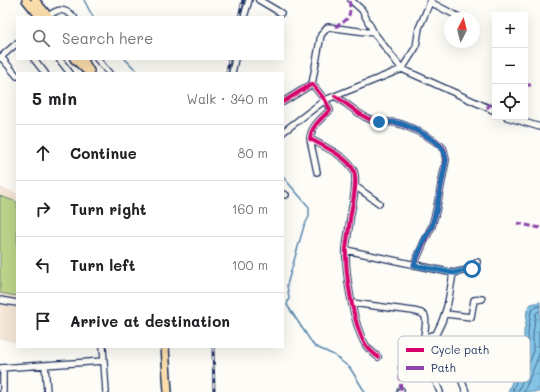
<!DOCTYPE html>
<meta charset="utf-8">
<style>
body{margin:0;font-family:Mali,sans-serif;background:#f2f2f2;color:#202124}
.controls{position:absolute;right:12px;top:12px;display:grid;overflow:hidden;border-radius:0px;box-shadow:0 4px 16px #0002}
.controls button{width:36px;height:36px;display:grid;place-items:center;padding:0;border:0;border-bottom:1px solid #e0e0e0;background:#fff;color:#202124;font:20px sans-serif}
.compass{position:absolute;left:444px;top:12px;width:36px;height:36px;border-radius:50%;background:#fff;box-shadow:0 4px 16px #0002;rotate:7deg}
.stop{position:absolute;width:12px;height:12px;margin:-9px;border:3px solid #1f6fb2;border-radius:50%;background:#fff}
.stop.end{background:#1f6fb2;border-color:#fff;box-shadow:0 1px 4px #0008}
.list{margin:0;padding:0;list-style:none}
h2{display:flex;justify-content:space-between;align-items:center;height:52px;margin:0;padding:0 16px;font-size:17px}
h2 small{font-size:13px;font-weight:400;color:#757577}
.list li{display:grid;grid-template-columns:26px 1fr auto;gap:12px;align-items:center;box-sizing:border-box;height:56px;padding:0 16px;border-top:1px solid #e0e0e0}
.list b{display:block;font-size:15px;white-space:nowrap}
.list em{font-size:13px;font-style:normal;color:#757577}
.icon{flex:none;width:22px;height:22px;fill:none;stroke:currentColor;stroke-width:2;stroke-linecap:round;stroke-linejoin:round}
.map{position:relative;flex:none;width:540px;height:392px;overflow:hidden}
.search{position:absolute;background:#fff;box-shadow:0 4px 16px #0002;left:16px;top:16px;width:268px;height:44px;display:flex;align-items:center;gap:10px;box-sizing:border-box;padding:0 14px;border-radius:0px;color:#757577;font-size:15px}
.panel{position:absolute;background:#fff;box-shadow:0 4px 16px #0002;left:16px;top:72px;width:268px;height:276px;border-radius:0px}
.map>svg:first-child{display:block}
</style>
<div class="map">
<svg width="540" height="392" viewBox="0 0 540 392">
<defs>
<pattern id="water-ripples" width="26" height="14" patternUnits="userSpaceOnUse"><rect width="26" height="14" fill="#83c3e4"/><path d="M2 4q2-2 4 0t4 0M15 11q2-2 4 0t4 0" fill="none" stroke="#6a9fbc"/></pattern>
</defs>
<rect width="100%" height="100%" fill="#fdfcf7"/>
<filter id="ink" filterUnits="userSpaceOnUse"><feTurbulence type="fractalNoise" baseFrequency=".025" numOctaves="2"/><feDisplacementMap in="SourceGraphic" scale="8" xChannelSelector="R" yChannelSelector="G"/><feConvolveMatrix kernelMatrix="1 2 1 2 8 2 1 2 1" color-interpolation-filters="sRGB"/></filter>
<g filter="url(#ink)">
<path fill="#f4e7d8" d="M0,187L17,193V343L0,339Z"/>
<path fill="#bdd48a" stroke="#6c8274" d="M0,196L17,202V296L0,293Z"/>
<path fill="url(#water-ripples)" stroke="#5988ae" d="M540,302V392H508L524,351V331L526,322L527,310L531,304Z"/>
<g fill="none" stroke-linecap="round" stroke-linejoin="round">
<path stroke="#456a94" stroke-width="1" d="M512,392L528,352V332L531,312L534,308L540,306
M518,392L533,353V333L536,313L540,311
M524,392L539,355V333L540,329"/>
<path stroke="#5988ae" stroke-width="1.5" d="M84,0L93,17
M125,59L139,73
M283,177L309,207V217L304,226L287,285L289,298L287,305L314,346L334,355L350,368L365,392"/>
<g stroke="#1b2f5e" stroke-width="8">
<path id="minor" d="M259,0L281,13
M351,0L362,10L374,33L402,69L495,111
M430,2L461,18
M48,17C57,8 64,8 74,17
M244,17L249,0
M1,57L17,76
M0,58L17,43
M34,59L45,73
M59,59L70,73
M97,59L109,73
M232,73L235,59
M312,84L321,35L328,27L374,33
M335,96C345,102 354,111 365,117C375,123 386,121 397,123C409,126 435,139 443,148C445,152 445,155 446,160L436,211L432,226L425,240L414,265
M283,102L312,84L325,100L330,110C321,119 311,126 310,139C323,146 348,157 354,171C358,183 352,206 350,219C349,229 347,239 346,249C345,273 353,323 365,344C368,349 373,353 378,357
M507,117L540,127
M283,132L325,100L402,69L416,47L419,28L431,0
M310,139L317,172
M355,186L379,203
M283,194L286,195
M346,250L453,273L472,269L476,266L477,262
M0,300L17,303
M352,303L413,311L421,313L425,316C428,327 421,338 424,350C427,364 435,379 440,392
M446,314L471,317L474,300L482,299
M423,338L436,334C448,312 449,297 453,273
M103,347L106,392
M45,365L47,392
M0,368L104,361
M3,368V392
M457,368L466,392
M431,369L446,366L481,373
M400,392L401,390"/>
</g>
<g stroke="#1b2f5e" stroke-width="10">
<path id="major" d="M26,0L40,17
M35,0L49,17
M74,59L89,73
M83,59L90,71
M165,347L168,392"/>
</g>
<use href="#minor" stroke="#fdfcf7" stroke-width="5.5"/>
<use href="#major" stroke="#faddab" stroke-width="7"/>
<g stroke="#1b2f5e" stroke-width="3">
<path id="rail" d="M239,17L243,0
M227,73L229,59
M213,347L214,392"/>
</g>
<use href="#rail" stroke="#fdfcf7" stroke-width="1.5" stroke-dasharray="4.5" stroke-linecap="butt"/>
<path stroke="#8e44ad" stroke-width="3" stroke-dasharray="6 3" stroke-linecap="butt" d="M335,27C349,20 352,15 349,0
M525,85H532
M487,108L495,99
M517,223L540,228
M399,366L401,390"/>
<g stroke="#fdfcf7" stroke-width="6">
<path id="cycleway" d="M335,96C345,102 354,111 365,117C375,123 386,121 397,123C409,126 435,139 443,148C445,152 445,155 446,160L436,211L432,226L425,240L414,265
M283,102L312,84L325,100L330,110C321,119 311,126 310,139C323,146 348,157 354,171C358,183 352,206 350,219C349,229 347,239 346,249C345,273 353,323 365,344C368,349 373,353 378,357"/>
</g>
<use href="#cycleway" stroke="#d6006c" stroke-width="4"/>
</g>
</g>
<g fill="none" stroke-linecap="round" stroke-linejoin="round" filter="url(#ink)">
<path stroke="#1f6fb2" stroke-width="5" d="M379,122C385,122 392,122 398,123C410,126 435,139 442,148C445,152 445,155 446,160L436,211L432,226L424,240L414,265L453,273L472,269"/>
</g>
<rect x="398" y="336" width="132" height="46" rx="6" fill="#fdfcf7" stroke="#b9bec9" stroke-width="1"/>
<rect x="406" y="348" width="18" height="4" fill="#d6006c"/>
<rect x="406" y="366" width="18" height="4" fill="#8e44ad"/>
<g font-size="11" fill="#1b2f5e">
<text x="431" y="354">Cycle path</text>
<text x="431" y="372">Path</text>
</g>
</svg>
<div class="controls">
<button>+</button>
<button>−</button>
<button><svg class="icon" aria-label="locate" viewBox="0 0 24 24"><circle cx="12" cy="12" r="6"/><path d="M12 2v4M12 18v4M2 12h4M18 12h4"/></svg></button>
</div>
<svg class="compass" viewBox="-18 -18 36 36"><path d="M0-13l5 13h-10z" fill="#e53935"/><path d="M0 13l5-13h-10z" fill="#757577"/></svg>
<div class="stop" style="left:472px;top:269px"></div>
<div class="stop end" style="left:379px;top:122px"></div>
<div class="search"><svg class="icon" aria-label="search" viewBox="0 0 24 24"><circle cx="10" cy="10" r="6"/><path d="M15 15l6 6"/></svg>Search here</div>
<section class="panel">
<h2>5 min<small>Walk · 340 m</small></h2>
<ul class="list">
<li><svg class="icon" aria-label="ahead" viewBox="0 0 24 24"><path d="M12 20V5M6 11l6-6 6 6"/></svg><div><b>Continue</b></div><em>80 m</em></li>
<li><svg class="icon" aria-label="right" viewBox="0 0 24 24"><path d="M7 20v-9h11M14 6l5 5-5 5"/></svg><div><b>Turn right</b></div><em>160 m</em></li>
<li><svg class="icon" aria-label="left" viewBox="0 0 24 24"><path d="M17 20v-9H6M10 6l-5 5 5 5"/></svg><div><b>Turn left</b></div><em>100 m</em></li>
<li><svg class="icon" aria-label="arrive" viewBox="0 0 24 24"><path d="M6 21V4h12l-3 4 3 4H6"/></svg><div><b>Arrive at destination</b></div></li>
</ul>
</section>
</div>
